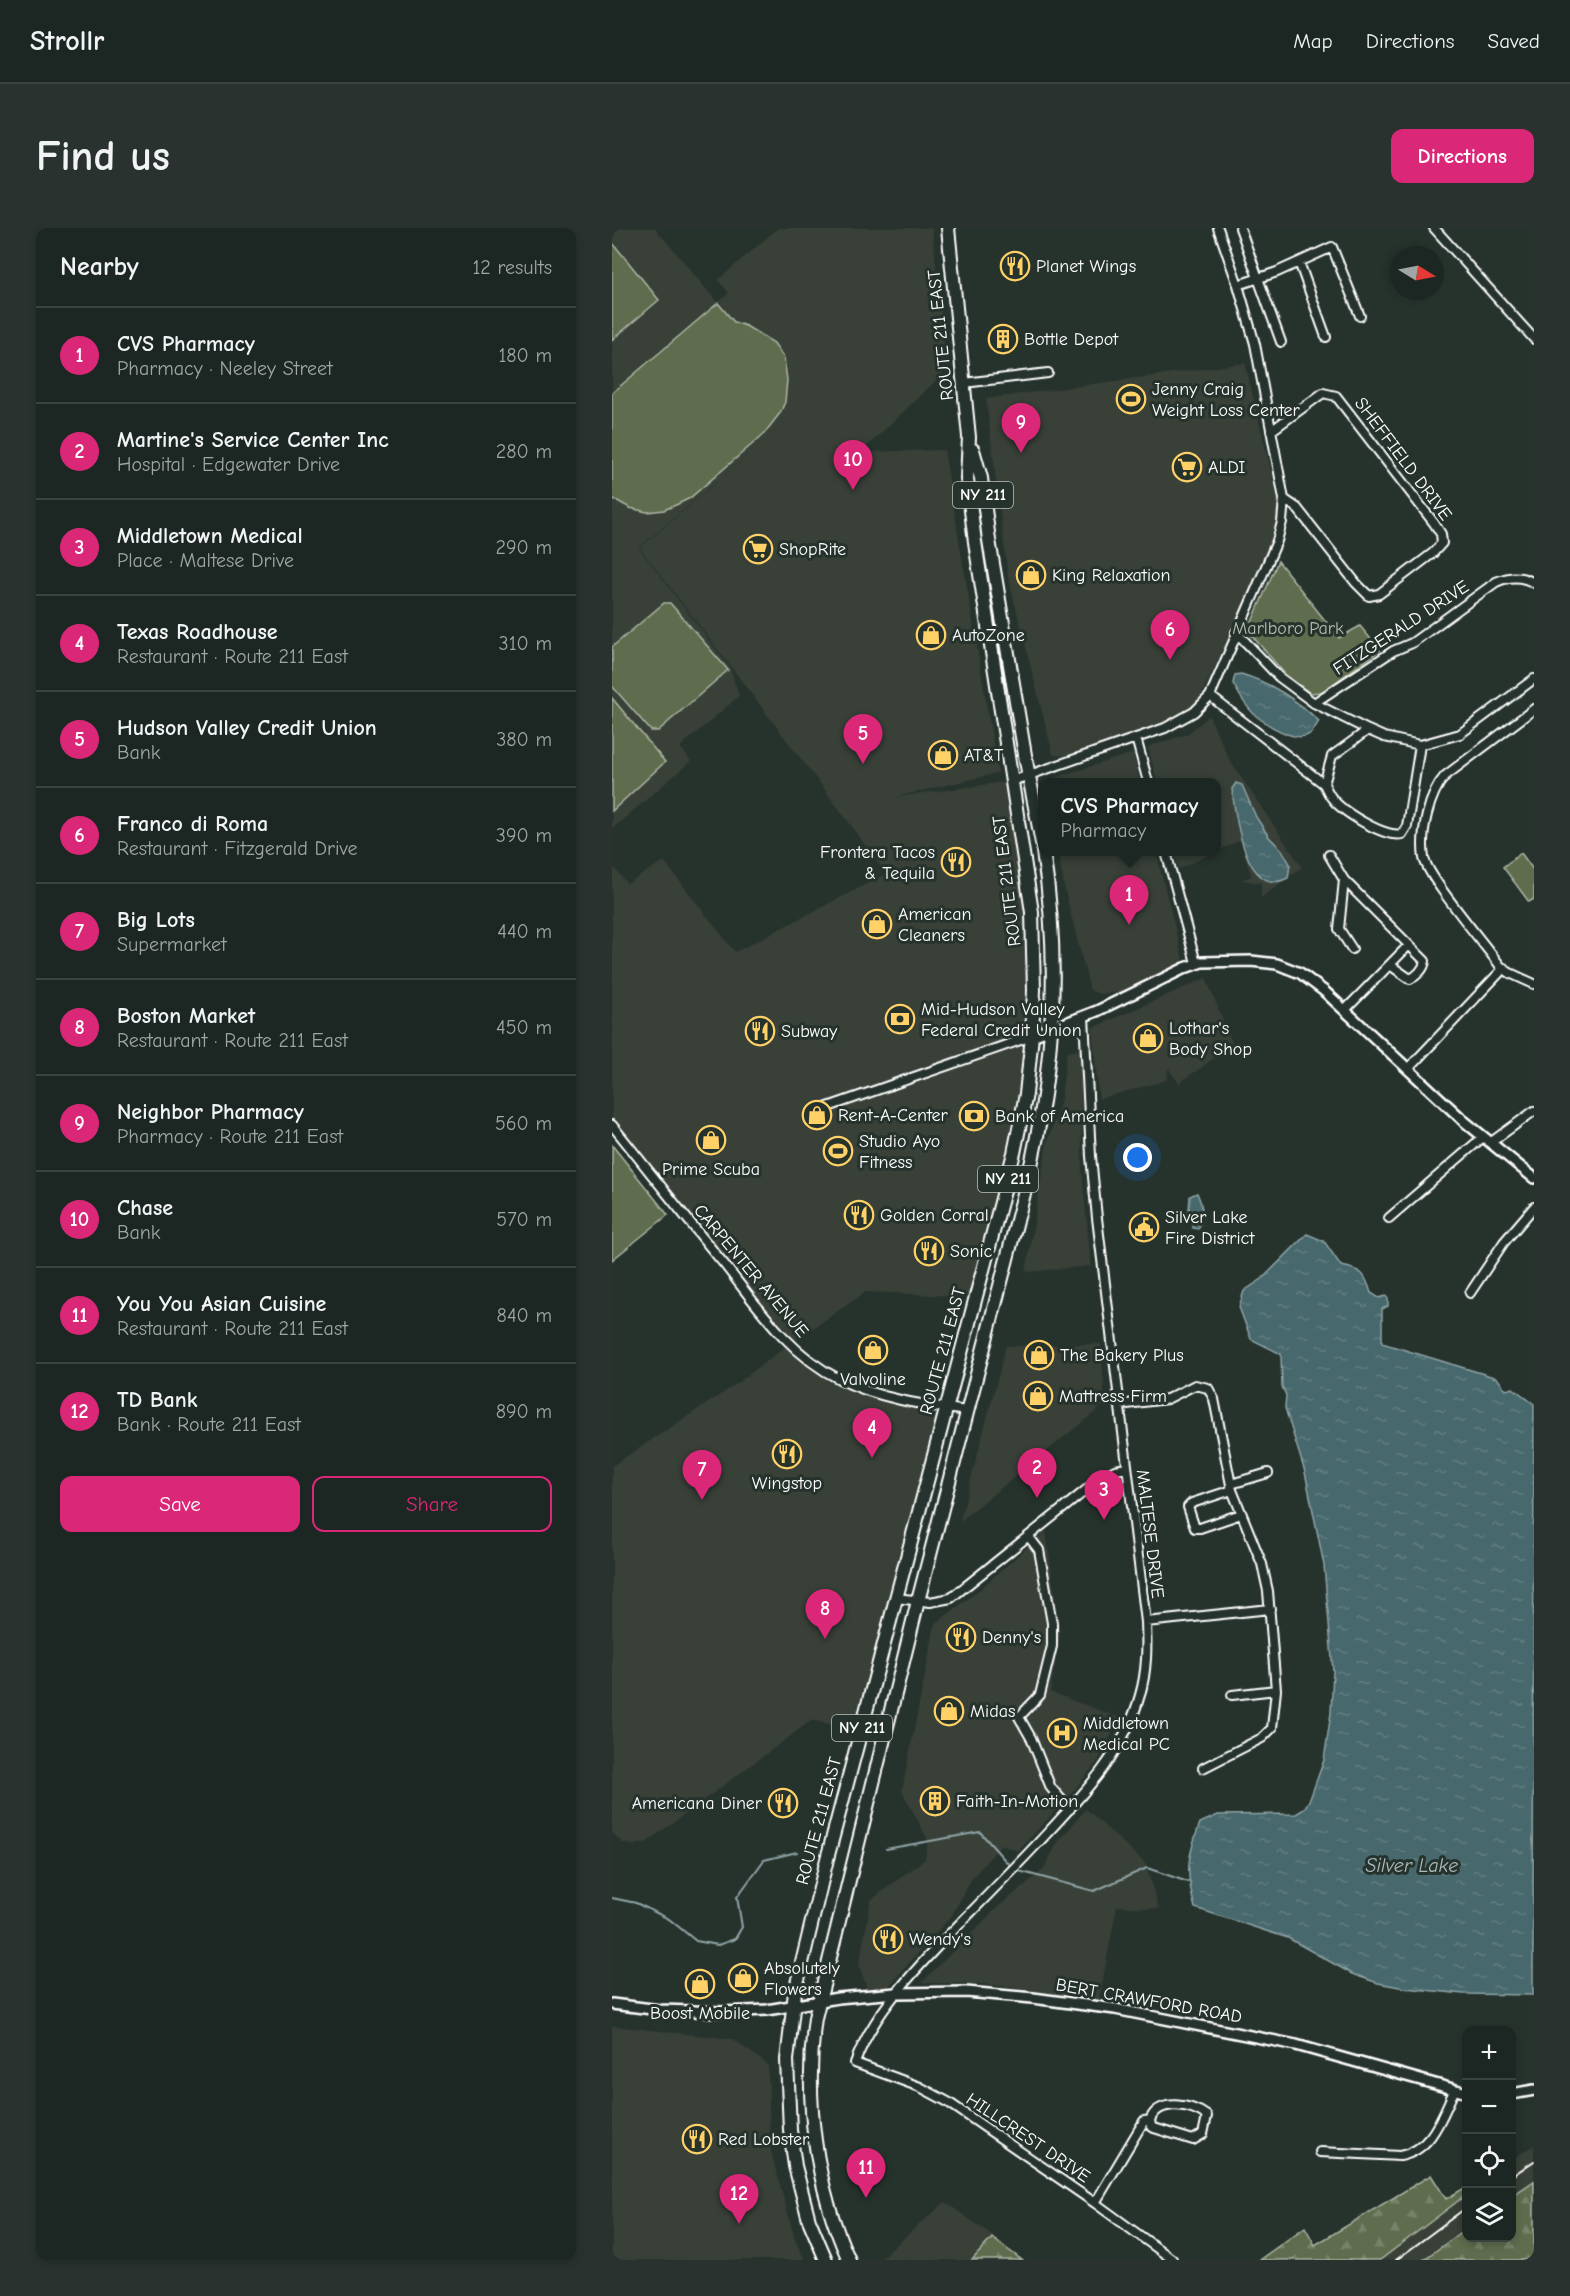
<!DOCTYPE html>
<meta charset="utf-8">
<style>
body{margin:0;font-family:"Comic Neue",sans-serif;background:#29322f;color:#f1f3f6}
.controls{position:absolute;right:18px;bottom:18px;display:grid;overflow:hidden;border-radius:12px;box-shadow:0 3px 9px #0003}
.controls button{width:54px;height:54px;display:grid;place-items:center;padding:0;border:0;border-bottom:2px solid #3a4340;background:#1c2622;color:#f1f3f6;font:30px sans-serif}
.compass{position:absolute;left:778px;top:18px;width:54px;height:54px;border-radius:50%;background:#1c2622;box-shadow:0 3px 9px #0003;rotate:100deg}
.you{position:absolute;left:526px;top:930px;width:21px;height:21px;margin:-15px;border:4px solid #fff;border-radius:50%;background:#1a73e8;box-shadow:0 0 0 9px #1a73e833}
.badge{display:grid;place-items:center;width:39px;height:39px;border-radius:50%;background:#db2777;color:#fff;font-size:20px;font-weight:700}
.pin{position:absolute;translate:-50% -50px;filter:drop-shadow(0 2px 3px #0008)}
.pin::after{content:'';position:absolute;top:32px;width:21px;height:18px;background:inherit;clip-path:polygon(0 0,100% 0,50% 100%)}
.popup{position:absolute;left:426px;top:550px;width:183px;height:78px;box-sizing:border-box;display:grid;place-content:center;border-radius:12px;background:#1c2622;filter:drop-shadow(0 2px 4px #0005);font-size:20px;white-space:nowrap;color:#a0a5a5}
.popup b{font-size:22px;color:#f1f3f6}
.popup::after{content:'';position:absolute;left:50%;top:100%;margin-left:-12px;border:12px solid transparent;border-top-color:#1c2622}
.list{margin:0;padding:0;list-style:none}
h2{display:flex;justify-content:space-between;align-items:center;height:78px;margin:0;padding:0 24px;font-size:26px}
h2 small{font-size:20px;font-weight:400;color:#a0a5a5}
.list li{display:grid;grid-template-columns:39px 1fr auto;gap:18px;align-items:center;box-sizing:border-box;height:96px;padding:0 24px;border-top:2px solid #3a4340}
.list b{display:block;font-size:22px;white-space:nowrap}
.list p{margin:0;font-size:20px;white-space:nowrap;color:#a0a5a5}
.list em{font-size:20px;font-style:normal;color:#a0a5a5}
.actions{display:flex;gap:12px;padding:18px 24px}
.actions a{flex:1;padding:14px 0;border:2px solid #db2777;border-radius:12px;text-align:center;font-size:21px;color:#db2777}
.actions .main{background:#db2777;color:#fff}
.icon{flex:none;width:33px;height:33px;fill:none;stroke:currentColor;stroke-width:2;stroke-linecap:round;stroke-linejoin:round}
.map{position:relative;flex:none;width:922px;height:2032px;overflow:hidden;border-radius:12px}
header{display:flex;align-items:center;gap:36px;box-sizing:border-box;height:84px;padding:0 30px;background:#1c2622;border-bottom:2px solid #3a4340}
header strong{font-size:28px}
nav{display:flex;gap:33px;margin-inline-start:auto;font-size:21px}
.intro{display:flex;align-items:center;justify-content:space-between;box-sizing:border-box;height:144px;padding:0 36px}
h1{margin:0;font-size:42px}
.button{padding:15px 27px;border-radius:12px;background:#db2777;color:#fff;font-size:21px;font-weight:700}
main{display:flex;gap:36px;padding:0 36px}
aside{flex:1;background:#1c2622;border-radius:12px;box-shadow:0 3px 9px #0003}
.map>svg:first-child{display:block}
</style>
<header>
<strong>Strollr</strong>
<nav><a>Map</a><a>Directions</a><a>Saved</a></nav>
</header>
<div class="intro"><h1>Find us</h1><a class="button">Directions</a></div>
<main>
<aside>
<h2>Nearby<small>12 results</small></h2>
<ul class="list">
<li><span class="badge">1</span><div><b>CVS Pharmacy</b><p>Pharmacy · Neeley Street</p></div><em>180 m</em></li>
<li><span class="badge">2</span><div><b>Martine's Service Center Inc</b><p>Hospital · Edgewater Drive</p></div><em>280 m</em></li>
<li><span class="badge">3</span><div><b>Middletown Medical</b><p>Place · Maltese Drive</p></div><em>290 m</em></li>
<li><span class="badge">4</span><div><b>Texas Roadhouse</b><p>Restaurant · Route 211 East</p></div><em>310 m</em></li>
<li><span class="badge">5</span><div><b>Hudson Valley Credit Union</b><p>Bank</p></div><em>380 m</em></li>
<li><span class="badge">6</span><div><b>Franco di Roma</b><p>Restaurant · Fitzgerald Drive</p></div><em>390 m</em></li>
<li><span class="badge">7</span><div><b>Big Lots</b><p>Supermarket</p></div><em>440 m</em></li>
<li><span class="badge">8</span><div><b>Boston Market</b><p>Restaurant · Route 211 East</p></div><em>450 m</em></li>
<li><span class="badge">9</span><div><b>Neighbor Pharmacy</b><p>Pharmacy · Route 211 East</p></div><em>560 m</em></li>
<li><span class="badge">10</span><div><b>Chase</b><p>Bank</p></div><em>570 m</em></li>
<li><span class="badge">11</span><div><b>You You Asian Cuisine</b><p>Restaurant · Route 211 East</p></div><em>840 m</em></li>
<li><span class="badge">12</span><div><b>TD Bank</b><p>Bank · Route 211 East</p></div><em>890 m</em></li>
</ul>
<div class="actions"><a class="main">Save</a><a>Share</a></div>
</aside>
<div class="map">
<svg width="922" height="2032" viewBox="0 0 922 2032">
<defs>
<pattern id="forest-firs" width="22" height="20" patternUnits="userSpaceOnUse" patternTransform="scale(1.5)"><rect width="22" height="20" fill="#5f6c4e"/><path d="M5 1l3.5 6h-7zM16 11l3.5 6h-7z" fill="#778269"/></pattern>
<pattern id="water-ripples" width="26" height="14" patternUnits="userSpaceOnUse" patternTransform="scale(1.5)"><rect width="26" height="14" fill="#46686c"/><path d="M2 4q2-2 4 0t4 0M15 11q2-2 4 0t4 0" fill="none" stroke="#627f82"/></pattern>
</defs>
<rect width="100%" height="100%" fill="#26332d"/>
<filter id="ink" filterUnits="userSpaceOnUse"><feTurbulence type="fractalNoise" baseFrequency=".0167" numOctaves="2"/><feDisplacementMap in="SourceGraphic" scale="12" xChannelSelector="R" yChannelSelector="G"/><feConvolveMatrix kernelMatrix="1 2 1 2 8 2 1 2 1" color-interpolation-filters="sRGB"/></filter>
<g filter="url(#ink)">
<path fill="#394037" d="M0,0H43L106,75L117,65L106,52L166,0H320L335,142L249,224L332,222L386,545L283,569L400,553L421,706L420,808L388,981L365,1069L254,1064L179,1115L233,1154L335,1180L249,1504L200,1492L35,1614L22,1617L11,1615L0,1605V1238L126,1155L178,1115L0,896V637L15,656L52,633L123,724L274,646L228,582L28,320L180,189L27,320L118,440L127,468L68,519L79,533L0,601Z
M633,135L665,268L667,292L662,314L587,472L578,486L544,501L457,528L441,527L396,348L374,171Z
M597,488L618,533L690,639L649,670V655L630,652L639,648L629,612L567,641L562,624H604V554H545L536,519L575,506Z
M521,525L528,554H433V553Z
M446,624H544L572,736L513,764L487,766L478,762L453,663Z
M594,750L621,817L567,855L556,840L555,852L487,871L480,800Z
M469,822L470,944L479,1038L414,1044L435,915L448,876L455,824Z
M489,1116L493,1176L348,1293L394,1118Z
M434,1303L448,1406L438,1464L508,1490L486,1533L459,1566L406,1623L389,1617L360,1650L340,1687L275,1760H255L247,1738L259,1672L313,1631L316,1612L290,1563L323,1396L360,1368Z
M474,1581L533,1635L547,1681L505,1678L487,1772L374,1756L309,1755L386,1679L431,1642L446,1614Z
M0,1798L121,1811L156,1837L158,1920L183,2012L193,2032H0Z
M922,1917V2032H736L854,1959L855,2010H900V1931Z
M333,1974L380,2007L381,2010L410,2032H267Z"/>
<path fill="#5f6c4e" stroke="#afb6a6" stroke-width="1.5" d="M0,14L47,72L0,112Z
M106,75L122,94L134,98L162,115L172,130L175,152L173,174L168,185L152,206L78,270L66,276L52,282L35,284L18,280L0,270V165Z
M666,333L727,410L748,398L768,422L710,464L698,465L674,447L636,403Z
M52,375H58L116,442L46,503H39L0,458V419Z
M0,470L53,534L0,583Z
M909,625L922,643V671L917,674L891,639Z
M0,917L56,987L0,1032Z"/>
<path fill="url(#forest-firs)" stroke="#afb6a6" stroke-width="1.5" d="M819,1947L834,1971L854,1959V1967L768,2032H647L693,1999L703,2017Z
M922,1953V2032H811L854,2001L855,2010H900V1968Z
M380,2010L410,2032H360Z"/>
<path fill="url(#water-ripples)" stroke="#90a4a7" stroke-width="1.5" d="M629,446C660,455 684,472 707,493C705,496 702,502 699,505C685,517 654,496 643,487C633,478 627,467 621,455L623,447Z
M624,555L630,557L644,589L657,609L670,622L678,636L676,650C633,672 623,586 620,561Z
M585,965C591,978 592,987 586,1001L581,1000L577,983L578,968Z
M695,1006L712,1013L729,1038C750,1042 753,1045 759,1065L767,1070L774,1068L776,1070V1078L770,1081V1115L885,1150L894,1162L901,1160L922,1176L921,1767L852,1766L793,1760L766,1755L740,1746L676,1710L583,1680C573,1642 575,1631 588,1595L606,1587L684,1586L692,1581L698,1571L712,1532L719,1485L721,1443L712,1337L693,1244L673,1180L674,1167L670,1159L669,1126L639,1111L627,1079L632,1063L650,1051Z"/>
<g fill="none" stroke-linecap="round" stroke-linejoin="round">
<path stroke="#90a4a7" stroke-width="2" d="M274,1621L368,1604L399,1639
M403,1642L482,1663L535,1640L576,1654
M0,1670L24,1675L57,1691L84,1713L106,1717L123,1711L130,1699L125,1669L152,1632L185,1624"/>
<g stroke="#fff" stroke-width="12">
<path id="minor" d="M628,0L669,114
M822,0L922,111
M687,34L714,109
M626,57L665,44L720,19L748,88
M352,155L436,145
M659,203L711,165L724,168L822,295L829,306L830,315L821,325L767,366L757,368L744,355L685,280L672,271
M624,404L667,449L702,475L756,502L772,509L808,517L848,506L922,451
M598,468L712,556
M702,475L781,423L800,415L884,354C897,348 909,347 922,355
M922,481L833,548C817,566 808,605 812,630C816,650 874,718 889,739L898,745L922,756
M756,502L720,528L712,556C714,560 716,565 719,569C729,583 772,610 790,606L795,598L808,517
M524,510L536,554
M400,553L553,500L582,484L598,468L665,313L670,294L672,271L643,116L626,57L606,0
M554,624L584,735
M717,627L732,652L727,701L740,721
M732,652L813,733C812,741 805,748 798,751L778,737
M733,782L797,717
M472,788L479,928L485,990L534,1394C535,1419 535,1443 528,1467C512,1526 467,1571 426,1615C392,1651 358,1685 324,1720C294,1752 258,1792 243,1835L308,1859L336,1874L483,1975L560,2031
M796,841L892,740
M213,880L420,808
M0,897C37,943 74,990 112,1036C146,1079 177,1126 227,1151C266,1171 313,1177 355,1183
M878,915L922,883
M777,990L871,909
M858,1065L892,1014L922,979
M507,1177L555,1171L583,1157L596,1160L602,1171L620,1262L650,1336L656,1363L664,1462L660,1500L650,1510L591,1540
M619,1256L656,1245
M620,1262L580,1275L576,1279L583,1300H588L629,1286
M417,1309L427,1322L440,1395V1418L428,1467L407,1489L419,1510L439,1560L458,1581
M284,1370L318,1374L339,1370L489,1250L503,1242L515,1240
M534,1394L658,1381
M620,1467L664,1462
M708,1924L788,1928C820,1922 829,1890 842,1863
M483,1975L532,1893L538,1892L539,1898L542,1900L581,1912L591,1906L595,1888C579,1876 547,1870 538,1892"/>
</g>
<g stroke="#fff" stroke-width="14">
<path id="tertiary" d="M420,808L485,783L573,740L590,734L639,733L665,736L688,745L712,763L852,893L922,950
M0,1776L48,1782L111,1784L155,1782L226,1770L284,1765L354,1764L421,1770L503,1781L684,1817L855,1865
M900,1866L922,1862"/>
</g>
<g stroke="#fff" stroke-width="16">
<path id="primary" d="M361,222L369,250L377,312L414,533L430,615
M214,2032L197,1992L183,1938L178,1902L175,1832L183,1764L215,1631L402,925L414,866L420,808L422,762L420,684L363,314L355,251L357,209L336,0
M237,2032C203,1958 192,1870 203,1790L306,1373L415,954C442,844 449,736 431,624"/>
</g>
<use href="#minor" stroke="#26332d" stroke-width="8"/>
<use href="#tertiary" stroke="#26332d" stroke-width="9"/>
<use href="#primary" stroke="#26332d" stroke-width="12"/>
<path stroke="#fff" stroke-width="2" d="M900,1948L922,1933
M784,2032L855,1979"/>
</g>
</g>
<defs>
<g id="restaurant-ring" transform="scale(1.5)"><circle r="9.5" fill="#26332d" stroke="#ffd166" stroke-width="1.5"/><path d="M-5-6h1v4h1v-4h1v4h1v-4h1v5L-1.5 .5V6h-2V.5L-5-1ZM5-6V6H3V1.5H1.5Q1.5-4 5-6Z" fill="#ffd166"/></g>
<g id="building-ring" transform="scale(1.5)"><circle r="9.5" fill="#26332d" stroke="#ffd166" stroke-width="1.5"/><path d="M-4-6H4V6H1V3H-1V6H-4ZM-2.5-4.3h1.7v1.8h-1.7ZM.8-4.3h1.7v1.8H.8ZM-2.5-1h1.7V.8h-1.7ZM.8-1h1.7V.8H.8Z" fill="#ffd166"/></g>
<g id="stadium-ring" transform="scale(1.5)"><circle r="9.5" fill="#26332d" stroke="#ffd166" stroke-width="1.5"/><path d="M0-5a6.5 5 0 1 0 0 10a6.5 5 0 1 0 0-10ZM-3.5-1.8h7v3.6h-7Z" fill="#ffd166"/></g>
<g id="supermarket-ring" transform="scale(1.5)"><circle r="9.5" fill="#26332d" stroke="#ffd166" stroke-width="1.5"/><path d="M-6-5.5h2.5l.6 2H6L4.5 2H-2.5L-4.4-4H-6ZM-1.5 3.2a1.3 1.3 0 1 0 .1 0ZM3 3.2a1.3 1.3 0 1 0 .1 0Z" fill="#ffd166"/></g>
<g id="shop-ring" transform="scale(1.5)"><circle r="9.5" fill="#26332d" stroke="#ffd166" stroke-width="1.5"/><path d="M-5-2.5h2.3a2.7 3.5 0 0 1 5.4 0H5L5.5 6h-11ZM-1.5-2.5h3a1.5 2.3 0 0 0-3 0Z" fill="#ffd166"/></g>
<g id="bank-ring" transform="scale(1.5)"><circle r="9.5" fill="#26332d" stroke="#ffd166" stroke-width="1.5"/><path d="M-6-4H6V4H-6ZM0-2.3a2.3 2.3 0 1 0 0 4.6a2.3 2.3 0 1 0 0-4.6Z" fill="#ffd166"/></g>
<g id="civic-ring" transform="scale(1.5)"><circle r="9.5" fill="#26332d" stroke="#ffd166" stroke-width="1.5"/><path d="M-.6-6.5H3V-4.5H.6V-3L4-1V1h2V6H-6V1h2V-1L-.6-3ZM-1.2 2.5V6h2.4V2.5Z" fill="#ffd166"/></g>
<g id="hospital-ring" transform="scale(1.5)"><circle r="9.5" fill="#26332d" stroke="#ffd166" stroke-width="1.5"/><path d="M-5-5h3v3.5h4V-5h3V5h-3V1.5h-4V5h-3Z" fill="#ffd166"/></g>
</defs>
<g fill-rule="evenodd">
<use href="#restaurant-ring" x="403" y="38"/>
<use href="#building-ring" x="391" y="111"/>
<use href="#stadium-ring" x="519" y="171"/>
<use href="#supermarket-ring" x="575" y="239"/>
<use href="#supermarket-ring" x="146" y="321"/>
<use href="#shop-ring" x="419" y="347"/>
<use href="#shop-ring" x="319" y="407"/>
<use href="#shop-ring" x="331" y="527"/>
<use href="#restaurant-ring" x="344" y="634"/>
<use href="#shop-ring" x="265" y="696"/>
<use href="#bank-ring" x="288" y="791"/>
<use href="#restaurant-ring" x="148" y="803"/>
<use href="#shop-ring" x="536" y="810"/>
<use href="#shop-ring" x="205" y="887"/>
<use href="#bank-ring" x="362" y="888"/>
<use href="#shop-ring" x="99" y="912"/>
<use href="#stadium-ring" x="226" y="923"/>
<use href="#restaurant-ring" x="247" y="987"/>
<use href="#civic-ring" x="532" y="999"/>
<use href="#restaurant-ring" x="317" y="1023"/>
<use href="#shop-ring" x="261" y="1122"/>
<use href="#shop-ring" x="427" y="1127"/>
<use href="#shop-ring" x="426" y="1168"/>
<use href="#restaurant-ring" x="175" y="1226"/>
<use href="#restaurant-ring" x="349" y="1409"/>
<use href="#shop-ring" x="337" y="1483"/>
<use href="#hospital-ring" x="450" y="1505"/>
<use href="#building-ring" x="323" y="1573"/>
<use href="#restaurant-ring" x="171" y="1575"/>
<use href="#restaurant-ring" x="276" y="1711"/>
<use href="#shop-ring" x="131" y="1750"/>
<use href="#shop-ring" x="88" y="1756"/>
<use href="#restaurant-ring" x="85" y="1911"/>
</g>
<g text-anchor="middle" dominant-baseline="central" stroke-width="6" stroke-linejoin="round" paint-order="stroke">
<g fill="#26332d" stroke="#bec2c0" stroke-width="1.5">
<rect x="341" y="254" width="60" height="26" rx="4.5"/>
<rect x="366" y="938" width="60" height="26" rx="4.5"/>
<rect x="220" y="1487" width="60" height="26" rx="4.5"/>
</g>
<g font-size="16" font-weight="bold" fill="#fff">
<text x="371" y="267">NY 211</text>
<text x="396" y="951">NY 211</text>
<text x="250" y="1500">NY 211</text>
</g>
<g font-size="18" fill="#fff" stroke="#26332d" text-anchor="start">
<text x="424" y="38">Planet Wings</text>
<text x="412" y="111">Bottle Depot</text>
<text x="540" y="161">Jenny Craig<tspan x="540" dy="21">Weight Loss Center</tspan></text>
<text x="596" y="239">ALDI</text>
<text x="167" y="321">ShopRite</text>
<text x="440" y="347">King Relaxation</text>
<text x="340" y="407">AutoZone</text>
<text x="352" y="527">AT&amp;T</text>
<text x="323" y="624" text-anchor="end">Frontera Tacos<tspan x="323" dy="21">&amp; Tequila</tspan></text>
<text x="286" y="686">American<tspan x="286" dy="21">Cleaners</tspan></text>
<text x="309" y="781">Mid-Hudson Valley<tspan x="309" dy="21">Federal Credit Union</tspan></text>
<text x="557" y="800">Lothar's<tspan x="557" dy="21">Body Shop</tspan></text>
<text x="169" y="803">Subway</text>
<text x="226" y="887">Rent-A-Center</text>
<text x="383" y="888">Bank of America</text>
<text x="247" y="913">Studio Ayo<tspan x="247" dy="21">Fitness</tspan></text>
<text x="99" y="941" text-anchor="middle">Prime Scuba</text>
<text x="268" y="987">Golden Corral</text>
<text x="553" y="989">Silver Lake<tspan x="553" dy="21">Fire District</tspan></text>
<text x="338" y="1023">Sonic</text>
<text x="448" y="1127">The Bakery Plus</text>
<text x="261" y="1151" text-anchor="middle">Valvoline</text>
<text x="447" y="1168">Mattress Firm</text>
<text x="175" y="1255" text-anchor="middle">Wingstop</text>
<text x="370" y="1409">Denny's</text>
<text x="358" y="1483">Midas</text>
<text x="471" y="1495">Middletown<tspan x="471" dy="21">Medical PC</tspan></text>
<text x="344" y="1573">Faith-In-Motion</text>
<text x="150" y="1575" text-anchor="end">Americana Diner</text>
<text x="297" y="1711">Wendy's</text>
<text x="152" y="1740">Absolutely<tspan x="152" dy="21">Flowers</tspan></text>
<text x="88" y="1785" text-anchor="middle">Boost Mobile</text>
<text x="106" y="1911">Red Lobster</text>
</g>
<g font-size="18" fill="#fff" stroke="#26332d">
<text transform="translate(329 107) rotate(-96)">ROUTE 211 EAST</text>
<text transform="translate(791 231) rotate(53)">SHEFFIELD DRIVE</text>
<text transform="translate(789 400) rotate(-33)">FITZGERALD DRIVE</text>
<text transform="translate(395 653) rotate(-97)">ROUTE 211 EAST</text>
<text transform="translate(139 1043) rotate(50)">CARPENTER AVENUE</text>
<text transform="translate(331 1123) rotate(-75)">ROUTE 211 EAST</text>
<text transform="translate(538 1306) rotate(83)">MALTESE DRIVE</text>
<text transform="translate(207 1593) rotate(-75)">ROUTE 211 EAST</text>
<text transform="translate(537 1773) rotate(10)">BERT CRAWFORD ROAD</text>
<text transform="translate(416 1910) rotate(34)">HILLCREST DRIVE</text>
</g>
<g font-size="18" fill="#b7bdaf" stroke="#26332d">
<text x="676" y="400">Marlboro Park</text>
</g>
<g font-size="20" font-style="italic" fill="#acbbbd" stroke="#26332d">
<text x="800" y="1637">Silver Lake</text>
</g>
</g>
</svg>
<div class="controls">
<button>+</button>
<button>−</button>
<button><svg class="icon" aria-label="locate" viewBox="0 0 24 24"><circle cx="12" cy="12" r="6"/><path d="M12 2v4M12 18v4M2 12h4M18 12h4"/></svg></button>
<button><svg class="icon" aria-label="layers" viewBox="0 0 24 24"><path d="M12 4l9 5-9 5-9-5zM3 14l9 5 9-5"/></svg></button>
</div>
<svg class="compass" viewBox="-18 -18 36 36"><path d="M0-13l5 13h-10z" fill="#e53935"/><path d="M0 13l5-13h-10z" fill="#a0a5a5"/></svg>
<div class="you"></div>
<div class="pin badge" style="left:517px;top:697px">1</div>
<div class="popup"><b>CVS Pharmacy</b>Pharmacy</div>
<div class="pin badge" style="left:425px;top:1270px">2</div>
<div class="pin badge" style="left:492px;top:1292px">3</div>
<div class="pin badge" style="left:260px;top:1230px">4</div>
<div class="pin badge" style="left:251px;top:536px">5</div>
<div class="pin badge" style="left:558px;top:432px">6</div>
<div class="pin badge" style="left:90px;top:1272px">7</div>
<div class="pin badge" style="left:213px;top:1411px">8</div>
<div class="pin badge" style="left:409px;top:225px">9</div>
<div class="pin badge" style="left:241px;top:262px">10</div>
<div class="pin badge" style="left:254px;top:1970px">11</div>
<div class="pin badge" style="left:127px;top:1996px">12</div>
</div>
</main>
